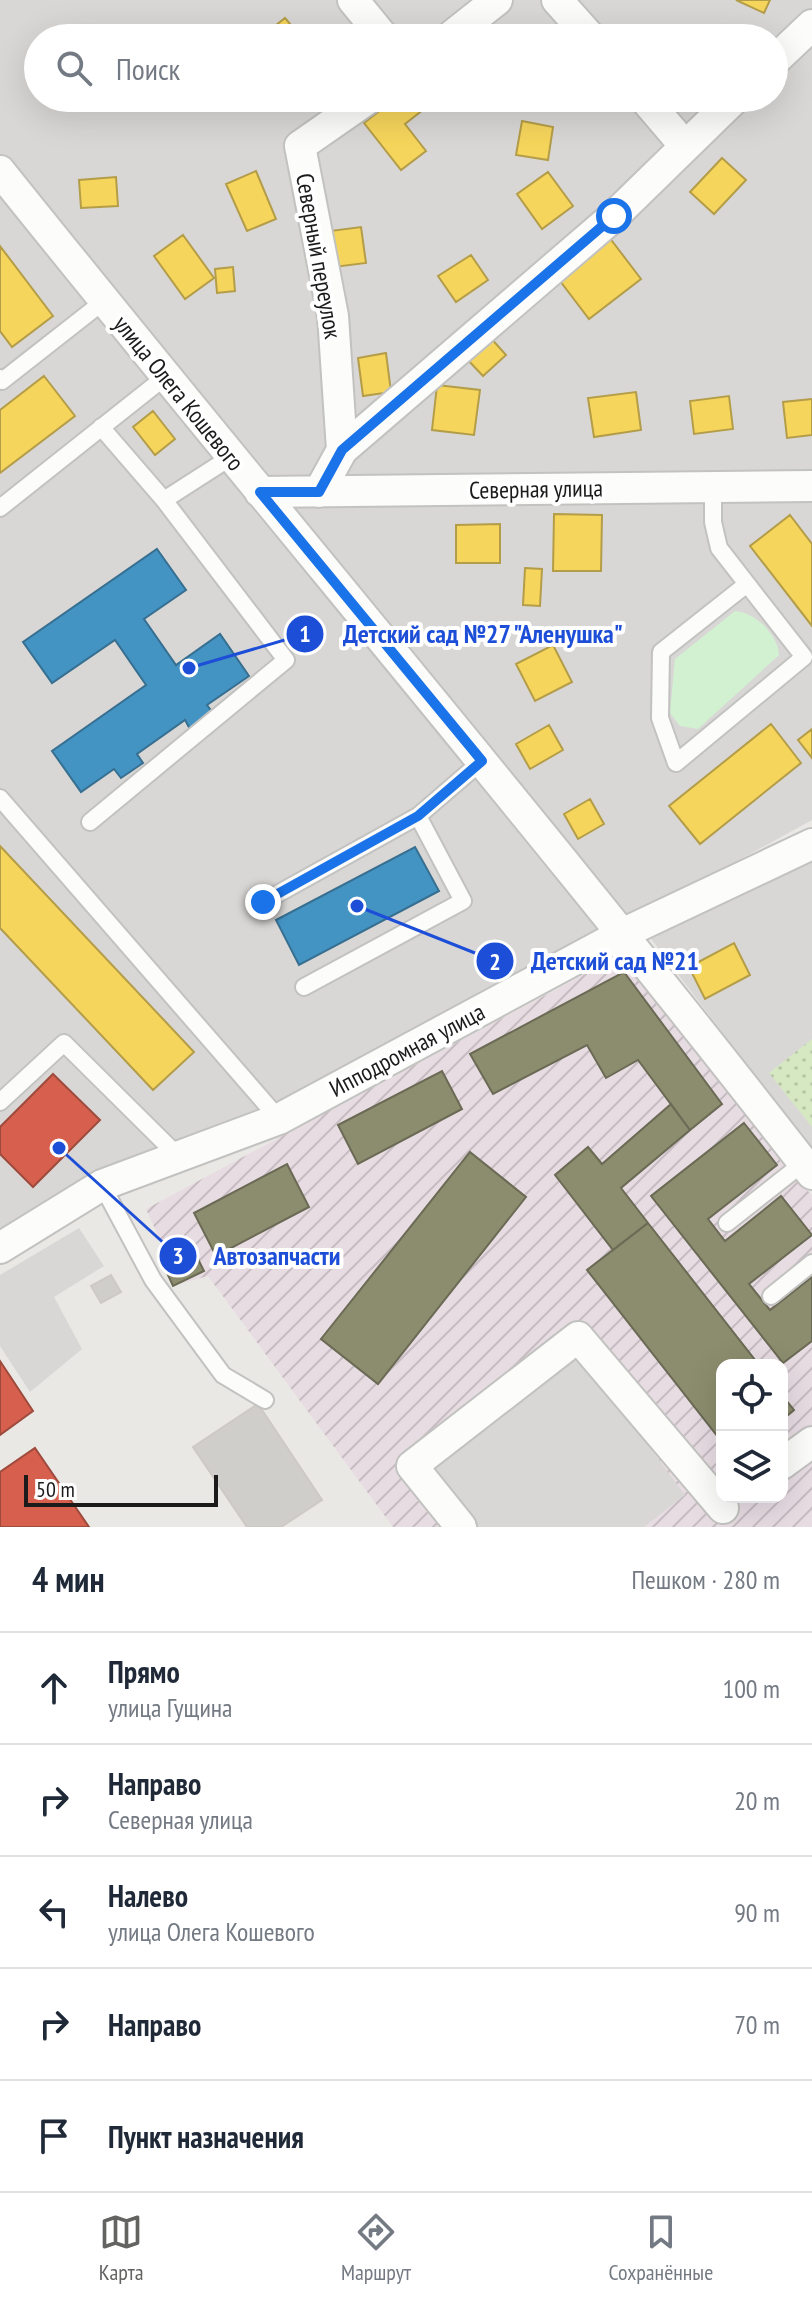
<!DOCTYPE html>
<html lang="ru">
<meta charset="utf-8">
<style>
body{margin:0;font-family:"PT Sans Narrow",sans-serif;background:#f6f6f7;color:#1f2937}
.controls{position:absolute;right:24px;bottom:24px;display:grid;overflow:hidden;border-radius:16px;box-shadow:0 8px 32px #0002}
.controls button{width:72px;height:72px;display:grid;place-items:center;padding:0;border:0;border-bottom:2px solid #e0e1e3;background:#fff;color:#1f2937;font:40px sans-serif}
.scale{position:absolute;left:24px;bottom:20px;width:194px;box-sizing:border-box;padding-left:8px;border:4px solid #1b1b1b;border-top:0;font-size:22px;line-height:28px;white-space:nowrap;color:#1b1b1b;-webkit-text-stroke:6px #fff;paint-order:stroke}
.stop{position:absolute;width:24px;height:24px;margin:-18px;border:6px solid #1a73e8;border-radius:50%;background:#fff}
.stop.end{background:#1a73e8;border-color:#fff;box-shadow:0 2px 8px #0008}
.list{margin:0;padding:0;list-style:none}
h2{display:flex;justify-content:space-between;align-items:center;height:104px;margin:0;padding:0 32px;font-size:34px}
h2 small{font-size:26px;font-weight:400;color:#747a83}
.list li{display:grid;grid-template-columns:52px 1fr auto;gap:24px;align-items:center;box-sizing:border-box;height:112px;padding:0 32px;border-top:2px solid #e0e1e3}
.list b{display:block;font-size:30px;white-space:nowrap}
.list p{margin:0;font-size:26px;white-space:nowrap;color:#747a83}
.list em{font-size:26px;font-style:normal;color:#747a83}
.icon{flex:none;width:44px;height:44px;fill:none;stroke:currentColor;stroke-width:2;stroke-linecap:round;stroke-linejoin:round}
.map{position:relative;flex:none;width:812px;height:1527px;overflow:hidden}
.search{position:absolute;background:#fff;box-shadow:0 8px 32px #0002;left:24px;right:24px;top:24px;height:88px;display:flex;align-items:center;gap:20px;box-sizing:border-box;padding:0 28px;border-radius:44px;color:#747a83;font-size:30px}
.sheet{height:664px;background:#fff}
nav{display:flex;justify-content:space-around;align-items:center;box-sizing:border-box;height:112px;border-top:2px solid #e0e1e3;background:#fff;font-size:22px;color:#747a83}
nav a{display:grid;justify-items:center;gap:4px}
nav .on{color:#636361}
.map>svg:first-child{display:block}
</style>
<div class="map">
<svg width="812" height="1527" viewBox="0 0 812 1527">
<defs>
<pattern id="industrial-furrows" width="10" height="10" patternUnits="userSpaceOnUse" patternTransform="scale(2)"><rect width="10" height="10" fill="#e8dce3"/><path d="M-1 1l2-2M0 10L10 0M9 11l2-2" fill="none" stroke="#c6bcc2"/></pattern>
<pattern id="grass-dots" width="8" height="8" patternUnits="userSpaceOnUse" patternTransform="scale(2)"><rect width="8" height="8" fill="#d6e8c2"/><path d="M2 2h.1M6 6h.1" fill="none" stroke="#b7c6a6" stroke-width="1.8" stroke-linecap="round"/></pattern>
</defs>
<rect width="100%" height="100%" fill="#eae8e4"/>
<path fill="#d9d7d5" fill-rule="evenodd" d="M0,0H812V820L628,921L0,155ZM38,38H774V98H38Z
M0,189L610,928L274,1112L0,1239Z
M812,852V1150L648,935Z"/>
<path fill="url(#industrial-furrows)" fill-rule="evenodd" d="M624,953L812,1196V1527H393L208,1276L180,1284L146,1209ZM722,1365H782V1497H722Z"/>
<path fill="#d8d7d5" d="M79,1228L104,1266L54,1297L82,1349L30,1392L0,1346V1275Z
M563,1331L685,1495L644,1527H477L416,1447Z"/>
<path fill="url(#grass-dots)" d="M812,1039V1127L769,1073Z"/>
<path fill="#d1f1d1" d="M735,611C755,612 778,635 779,655L698,729L680,726L670,713L675,659Z"/>
<path fill="#f6d55c" stroke="#b49d48" stroke-width="2" d="M736,0H770L764,13Z
M285,18L302,38H260Z
M396,98H430L433,102L405,124L426,151L401,170L364,123Z
M522,121L553,127L548,160L516,155Z
M722,158L746,180L714,214L690,192Z
M256,171L276,219L247,231L226,184Z
M548,172L573,206L542,229L517,194Z
M116,177L118,206L81,208L79,180Z
M361,227L366,263L334,267L330,231Z
M183,235L214,278L185,299L154,256Z
M609,237L641,279L589,319L557,277Z
M0,246L53,316L12,347L0,331Z
M471,255L488,280L456,302L438,276Z
M233,267L235,291L217,293L215,269Z
M489,336L506,355L483,376L466,358Z
M386,353L391,392L363,396L358,358Z
M44,376L75,416L0,473V410Z
M437,385L480,390L474,435L432,430Z
M636,392L641,430L594,437L588,398Z
M729,396L733,429L694,434L690,401Z
M812,399V435L787,438L783,402Z
M153,411L175,439L155,455L133,427Z
M554,514L602,515L601,571H553Z
M790,515L812,544V626L750,546Z
M500,524V563H456V525Z
M525,568L542,569L540,606L523,605Z
M553,645L572,682L535,701L516,664Z
M771,724L801,763L700,844L669,806Z
M549,725L563,750L530,769L516,744Z
M812,729V758L798,740Z
M590,799L604,824L578,839L564,814Z
M0,846L194,1052L153,1090L0,928Z
M734,943L750,975L705,999L689,967Z"/>
<path fill="#d6604d" stroke="#9e4b3e" stroke-width="2" d="M53,1074L100,1120L33,1187L0,1154V1127Z
M0,1361L33,1411L0,1435Z
M35,1448L89,1527H0V1472Z"/>
<path fill="#4393c3" stroke="#376f91" stroke-width="2" d="M157,549L186,590L144,619L176,665L220,634L249,676L207,705L213,713L190,729L185,720L137,754L143,763L121,778L114,769L81,792L52,751L146,685L115,640L52,683L23,642Z
M415,847L439,891L299,965L276,920Z"/>
<path fill="#8c8c6e" stroke="#6a6a55" stroke-width="2" d="M624,972L722,1104L690,1130L638,1060L606,1078L587,1045L493,1094L470,1054Z
M442,1071L462,1109L358,1164L338,1125Z
M671,1104L690,1130L621,1188L648,1223L613,1250L555,1175L588,1147L602,1164Z
M744,1123L777,1165L708,1219L725,1241L781,1196L812,1235L749,1284L770,1310L812,1277V1341L783,1363L651,1196Z
M470,1152L526,1197L378,1384L321,1339Z
M287,1164L309,1207L216,1256L194,1213Z
M648,1223L759,1365H722V1442L587,1270Z
M192,1247L204,1271L173,1286L162,1262Z
M782,1395L794,1410L782,1420Z"/>
<path fill="#d0cecb" stroke="#cdc9c5" stroke-width="2" d="M111,1275L121,1292L101,1303L91,1286Z
M258,1404L322,1500L281,1527H247L193,1447Z"/>
<g fill="none" stroke-linecap="round" stroke-linejoin="round">
<g stroke="#c2c2c0" stroke-width="20">
<path id="service" d="M0,378L2,381L104,301
M101,427L164,500L231,457
M713,488V522L719,548L804,657L676,763L660,718L661,652L747,584
M0,508L165,377
M0,798L279,1119
M90,822L286,660L164,500
M263,902L418,816L482,761
M304,987L463,901L418,816
M0,1102L64,1043L179,1157
M102,1185L153,1280L223,1375L265,1400
M727,1223L807,1160
M771,1296L812,1263"/>
</g>
<g stroke="#c2c2c0" stroke-width="34">
<path id="minor" d="M353,0L384,38
M557,0L591,38
M449,38L497,0
M774,61L812,25
M644,98L685,146
M0,171C269,507 548,834 812,1174
M342,450L333,316L300,146L369,98
M260,492L812,486
M319,492L342,450L614,216L735,98
M0,1248L102,1185L279,1119L624,933L812,844
M782,1464L812,1442
M461,1527L412,1466L578,1337L723,1508"/>
</g>
<use href="#service" stroke="#fcfcfb" stroke-width="16"/>
<use href="#minor" stroke="#fcfcfb" stroke-width="30"/>
</g>
<g fill="none" stroke-linecap="round" stroke-linejoin="round">
<path stroke="#1a73e8" stroke-width="10" d="M263,902L418,816L482,761L260,492H319L342,450L614,216"/>
</g>
<g text-anchor="middle" dominant-baseline="central" stroke-width="8" stroke-linejoin="round" paint-order="stroke">
<g font-size="24" fill="#1b1b1b" stroke="#fff">
<text transform="translate(319 256) rotate(80)">Северный переулок</text>
<text transform="translate(179 393) rotate(51)">улица Олега Кошевого</text>
<text transform="translate(536 489) rotate(-1)">Северная улица</text>
<text transform="translate(407 1050) rotate(-28)">Ипподромная улица</text>
</g>
</g>
<path fill="none" stroke="#1d4ed8" stroke-width="3" d="M189 668L305 634M357 906L495 961M59 1148L178 1256"/>
<g fill="#1d4ed8" stroke="#fff" stroke-width="3">
<circle cx="189" cy="668" r="8"/>
<circle cx="357" cy="906" r="8"/>
<circle cx="59" cy="1148" r="8"/>
<circle cx="305" cy="634" r="20"/>
<circle cx="495" cy="961" r="20"/>
<circle cx="178" cy="1256" r="20"/>
</g>
<g font-size="24" text-anchor="middle" font-weight="bold" fill="#fff">
<text x="305" y="642">1</text>
<text x="495" y="970">2</text>
<text x="178" y="1264">3</text>
</g>
<g font-size="26" text-anchor="middle" font-weight="bold" fill="#1d4ed8" stroke="#fff" stroke-width="8" stroke-linejoin="round" paint-order="stroke">
<text x="483" y="643">Детский сад №27 "Аленушка"</text>
<text x="615" y="970">Детский сад №21</text>
<text x="277" y="1265">Автозапчасти</text>
</g>
</svg>
<div class="controls">
<button><svg class="icon" aria-label="locate" viewBox="0 0 24 24"><circle cx="12" cy="12" r="6"/><path d="M12 2v4M12 18v4M2 12h4M18 12h4"/></svg></button>
<button><svg class="icon" aria-label="layers" viewBox="0 0 24 24"><path d="M12 4l9 5-9 5-9-5zM3 14l9 5 9-5"/></svg></button>
</div>
<div class="scale">50 m</div>
<div class="stop" style="left:614px;top:216px"></div>
<div class="stop end" style="left:263px;top:902px"></div>
<div class="search"><svg class="icon" aria-label="search" viewBox="0 0 24 24"><circle cx="10" cy="10" r="6"/><path d="M15 15l6 6"/></svg>Поиск</div>
</div>
<section class="sheet">
<h2>4 мин<small>Пешком · 280 m</small></h2>
<ul class="list">
<li><svg class="icon" aria-label="ahead" viewBox="0 0 24 24"><path d="M12 20V5M6 11l6-6 6 6"/></svg><div><b>Прямо</b><p>улица Гущина</p></div><em>100 m</em></li>
<li><svg class="icon" aria-label="right" viewBox="0 0 24 24"><path d="M7 20v-9h11M14 6l5 5-5 5"/></svg><div><b>Направо</b><p>Северная улица</p></div><em>20 m</em></li>
<li><svg class="icon" aria-label="left" viewBox="0 0 24 24"><path d="M17 20v-9H6M10 6l-5 5 5 5"/></svg><div><b>Налево</b><p>улица Олега Кошевого</p></div><em>90 m</em></li>
<li><svg class="icon" aria-label="right" viewBox="0 0 24 24"><path d="M7 20v-9h11M14 6l5 5-5 5"/></svg><div><b>Направо</b></div><em>70 m</em></li>
<li><svg class="icon" aria-label="arrive" viewBox="0 0 24 24"><path d="M6 21V4h12l-3 4 3 4H6"/></svg><div><b>Пункт назначения</b></div></li>
</ul>
</section>
<nav>
<a class="on"><svg class="icon" aria-label="map" viewBox="0 0 24 24"><path d="M3 6l6-2 6 2 6-2v14l-6 2-6-2-6 2zM9 4v14M15 6v14"/></svg>Карта</a>
<a><svg class="icon" aria-label="directions" viewBox="0 0 24 24"><path d="M12 3l9 9-9 9-9-9zM9 14v-3h6M13 9l2 2-2 2"/></svg>Маршрут</a>
<a><svg class="icon" aria-label="saved" viewBox="0 0 24 24"><path d="M7 4h10v16l-5-4-5 4z"/></svg>Сохранённые</a>
</nav>
